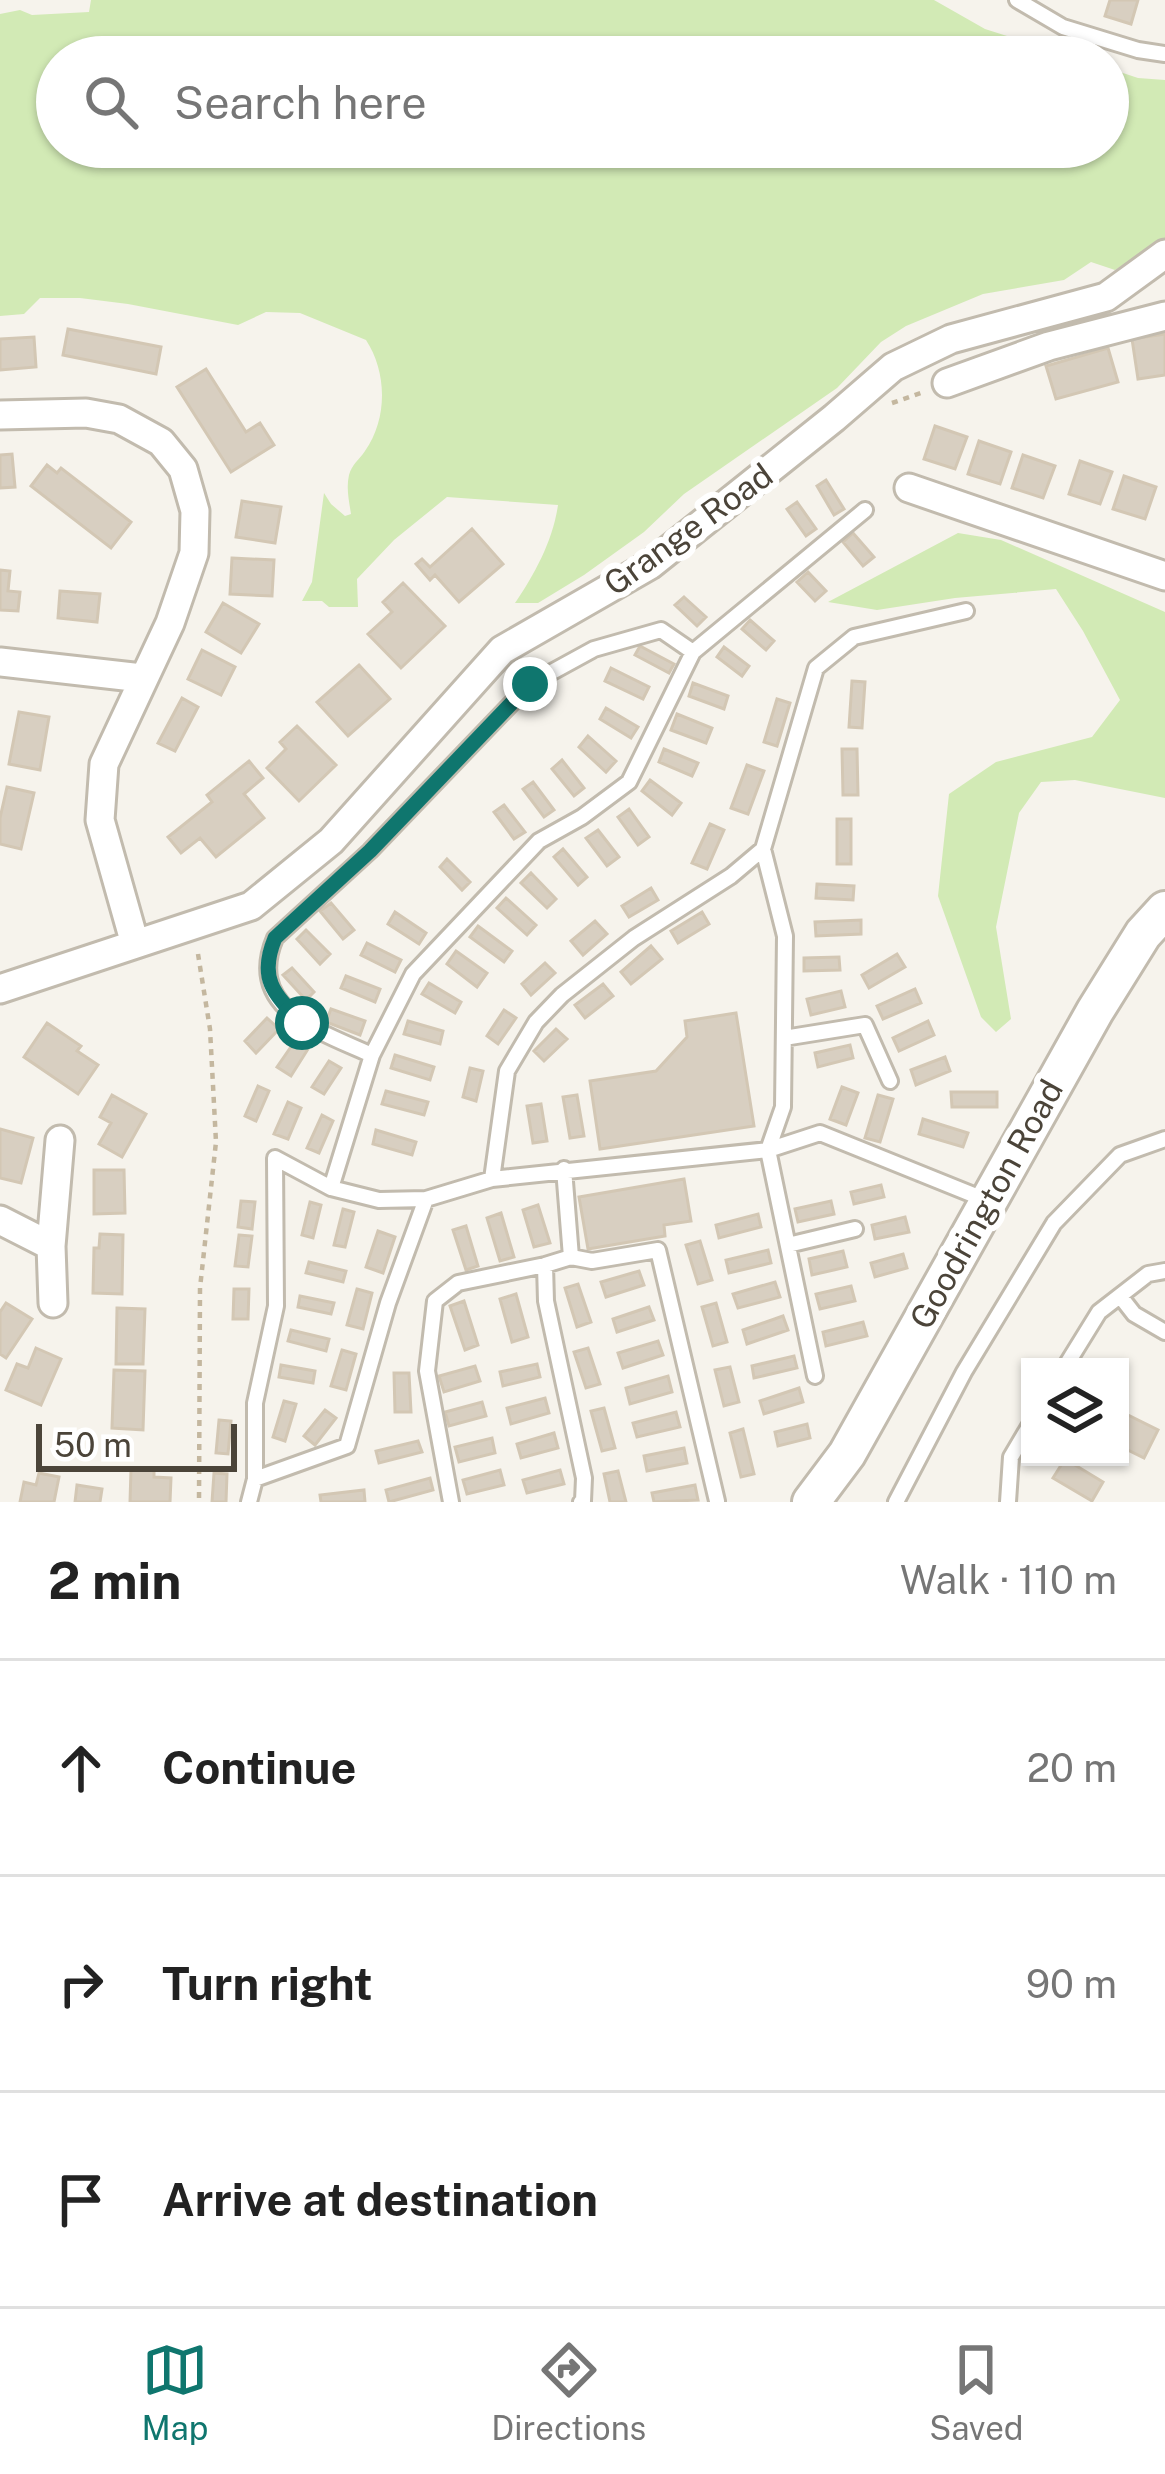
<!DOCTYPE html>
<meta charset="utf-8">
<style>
body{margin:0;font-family:"Public Sans",sans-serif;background:#f2f2f2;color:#222}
.controls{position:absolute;right:36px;bottom:36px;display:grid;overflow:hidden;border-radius:0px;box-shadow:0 3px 9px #0004}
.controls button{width:108px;height:108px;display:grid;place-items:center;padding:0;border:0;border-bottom:3px solid #e0e0e0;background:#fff;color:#222;font:60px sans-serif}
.scale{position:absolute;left:36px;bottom:30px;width:201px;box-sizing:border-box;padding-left:12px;border:6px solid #4b4439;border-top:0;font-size:33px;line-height:42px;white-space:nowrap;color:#4b4439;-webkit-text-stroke:9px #fff;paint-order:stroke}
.stop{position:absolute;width:36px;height:36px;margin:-27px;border:9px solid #0f766e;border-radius:50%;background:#fff}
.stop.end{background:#0f766e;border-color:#fff;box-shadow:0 3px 12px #0008}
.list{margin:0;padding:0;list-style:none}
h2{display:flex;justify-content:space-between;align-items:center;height:156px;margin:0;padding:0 48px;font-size:51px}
h2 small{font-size:39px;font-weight:400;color:#767676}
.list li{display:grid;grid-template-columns:78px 1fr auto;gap:36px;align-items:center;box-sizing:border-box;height:216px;padding:0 48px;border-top:3px solid #e0e0e0}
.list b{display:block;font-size:45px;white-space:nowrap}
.list em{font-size:39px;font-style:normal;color:#767676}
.icon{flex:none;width:66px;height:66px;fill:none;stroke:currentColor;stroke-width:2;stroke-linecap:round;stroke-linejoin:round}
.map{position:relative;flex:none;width:1165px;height:1502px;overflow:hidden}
.search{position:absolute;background:#fff;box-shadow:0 3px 9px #0004;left:36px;right:36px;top:36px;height:132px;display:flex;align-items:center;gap:30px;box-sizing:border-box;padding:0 42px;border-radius:66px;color:#767676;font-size:45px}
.sheet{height:804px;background:#fff}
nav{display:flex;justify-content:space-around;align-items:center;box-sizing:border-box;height:168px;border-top:3px solid #e0e0e0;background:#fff;font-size:33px;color:#767676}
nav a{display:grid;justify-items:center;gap:6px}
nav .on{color:#0f766e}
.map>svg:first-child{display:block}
</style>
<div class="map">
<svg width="1165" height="1502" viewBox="0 0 1165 1502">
<rect width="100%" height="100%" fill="#f6f3ec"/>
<path fill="#d2eab5" d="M91,0H934L985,29L1073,57H57V147H1108V68L1138,78L1165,80V240L1115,270L1091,262L1064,280L983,294L906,326L881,342L837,388L684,494L644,532L584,575L538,603H515C535,574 553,540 558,505L447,497L394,540L357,579L358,607H329L322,601H302L312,582L324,493L331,504L345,516L351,514C349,501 346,488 349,475C352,464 359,460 365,451C388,418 387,372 366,340L300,313L266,312L238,325L128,304L80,298H40L24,314L0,316V14L20,10L32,15L89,12Z
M958,533L1001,540L1165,612V798L1075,780L1041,782L1019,813L996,927L1011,1019L996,1032L981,1017L938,896L949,794L996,762L1092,737L1120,700L1083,631L1056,589L955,598L877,610L828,602Z"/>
<path fill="#d8cfc1" stroke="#d3c7b4" stroke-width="3" d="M1110,0H1138L1131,24L1105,16Z
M68,329L161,347L156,374L63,355Z
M1165,334V375L1138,379L1132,339Z
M34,337L36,367L0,370V339Z
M1108,348L1118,382L1056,399L1046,366Z
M206,369L246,432L260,423L274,445L231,472L177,387Z
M935,426L967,437L955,469L924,459Z
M979,441L1011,452L1000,484L968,474Z
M12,454L15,487L0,488V455Z
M1023,455L1055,466L1043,498L1012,488Z
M1080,461L1112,472L1100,504L1069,494Z
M47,465L57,473L61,468L131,522L111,548L31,486Z
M1124,476L1156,487L1145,519L1113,509Z
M826,480L844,509L834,515L817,486Z
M242,501L281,507L275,543L236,537Z
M797,502L816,529L806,536L787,509Z
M472,529L503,564L459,602L435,575L430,580L416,564L422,559L430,567Z
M853,533L874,557L863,566L843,542Z
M232,558L274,560L272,596L230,594Z
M0,570L10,571L8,591L20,592L18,611L0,610Z
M808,572L826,591L815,601L797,582Z
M403,583L445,626L401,668L368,634L392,612L383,602Z
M60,591L100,594L97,622L58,618Z
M684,597L706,617L697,626L675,605Z
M223,603L259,624L241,653L206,632Z
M750,620L774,641L766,650L742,629Z
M640,646L674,664L669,673L635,655Z
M724,647L749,666L742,676L717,657Z
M202,650L235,667L221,695L188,679Z
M359,665L390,699L348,736L317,702Z
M611,668L649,687L643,699L605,681Z
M852,681L865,682L862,728L849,727Z
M693,683L728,696L724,709L689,696Z
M182,698L198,707L175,751L158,743Z
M777,699L790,703L777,746L764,742Z
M606,708L638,727L631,738L600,719Z
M19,712L49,717L40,770L9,764Z
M677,714L712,728L706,743L671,730Z
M297,726L336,765L299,801L267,768L286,749L280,742Z
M588,736L616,761L606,772L579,747Z
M664,749L698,763L692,776L659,762Z
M842,749H857L858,795H843Z
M562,760L584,788L574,796L552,769Z
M249,761L263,778L244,794L264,818L216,857L200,838L181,853L168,837L212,802L207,795Z
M747,765L764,771L748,814L731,808Z
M650,780L681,803L672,815L642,791Z
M533,782L554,810L544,817L523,789Z
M7,787L34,793L21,849L0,844V818Z
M504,805L525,832L514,839L494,812Z
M629,809L649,837L638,845L618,817Z
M837,819H851V864H837Z
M710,824L724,830L707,869L692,863Z
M598,830L619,857L607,866L586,838Z
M563,849L587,877L578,885L554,857Z
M447,859L470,882L462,890L440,867Z
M531,873L556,899L547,908L521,883Z
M817,884L854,886L853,900L816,898Z
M651,888L658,900L629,917L622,906Z
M506,898L536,925L527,935L497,908Z
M331,903L354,930L343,939L320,911Z
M395,912L426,933L419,944L388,924Z
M702,912L709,924L678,943L671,931Z
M861,920V934L816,936L815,922Z
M595,921L607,934L583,955L571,941Z
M478,926L512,951L504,962L470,937Z
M306,930L330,954L320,964L297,939Z
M367,943L401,960L395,972L361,955Z
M651,946L662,959L631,984L621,972Z
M456,951L487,973L477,987L447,964Z
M897,954L905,967L869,988L862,975Z
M839,957L840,970L804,971V958Z
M545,963L555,973L531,995L522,984Z
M292,968L314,992L306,1000L283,975Z
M346,976L380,989L375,1002L341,988Z
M429,983L461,1002L455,1013L422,994Z
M603,984L613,996L585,1018L575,1005Z
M915,989L921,1003L883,1019L877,1006Z
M841,991L845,1007L811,1015L807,999Z
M331,1009L365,1021L360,1035L326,1022Z
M504,1010L516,1018L498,1044L487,1036Z
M736,1013L754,1126L600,1149L590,1081L656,1071L687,1037L685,1021Z
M267,1018L279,1029L256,1053L245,1041Z
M408,1021L443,1031L440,1044L404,1034Z
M928,1021L934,1035L899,1051L893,1038Z
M47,1023L81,1046L77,1051L98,1065L78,1094L24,1057Z
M556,1029L567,1039L544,1061L534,1051Z
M295,1041L308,1049L291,1076L277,1067Z
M850,1045L853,1058L818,1067L815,1053Z
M395,1055L434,1067L430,1080L391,1068Z
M945,1057L950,1071L916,1085L911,1070Z
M329,1061L341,1068L324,1094L312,1087Z
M470,1068L483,1071L476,1101L463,1097Z
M258,1086L269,1091L256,1121L245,1116Z
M842,1087L858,1093L846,1125L830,1119Z
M386,1091L428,1102L424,1115L382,1104Z
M951,1092H997V1107H952Z
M112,1095L146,1114L122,1157L99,1144L111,1123L100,1117Z
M577,1095L584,1136L570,1138L563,1097Z
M878,1095L893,1099L880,1142L865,1138Z
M288,1102L301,1108L288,1139L274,1134Z
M541,1104L547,1141L533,1143L527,1106Z
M322,1115L333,1121L319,1153L307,1148Z
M923,1119L968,1133L963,1147L919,1134Z
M0,1129L33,1138L21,1183L0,1178Z
M376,1130L416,1142L412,1155L373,1144Z
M94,1170H124L125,1213L94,1214Z
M684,1179L691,1221L664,1225L665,1236L588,1249L579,1197Z
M881,1185L884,1197L854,1204L851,1192Z
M241,1201L255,1202L252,1229L238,1227Z
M831,1201L834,1214L798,1222L795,1209Z
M310,1202L321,1205L313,1238L302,1235Z
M538,1205L550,1243L534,1247L523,1210Z
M343,1209L354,1212L345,1247L334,1245Z
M501,1213L514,1257L500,1261L487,1218Z
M758,1214L761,1227L719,1238L716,1225Z
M905,1217L909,1232L875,1239L872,1225Z
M466,1226L478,1266L466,1270L453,1230Z
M378,1231L395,1237L383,1273L366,1267Z
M100,1234L123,1235L122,1294L93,1293L94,1248H99Z
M239,1235L252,1236L248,1267L235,1266Z
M700,1241L712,1280L698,1284L686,1245Z
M768,1250L771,1263L729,1273L726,1260Z
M843,1251L847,1267L812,1275L809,1259Z
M903,1254L907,1268L875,1277L871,1263Z
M309,1262L346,1271L343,1282L306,1273Z
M639,1271L644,1285L606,1297L601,1282Z
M775,1282L780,1297L738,1308L733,1294Z
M578,1284L591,1322L577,1327L565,1288Z
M851,1286L855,1301L820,1309L816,1294Z
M234,1289H249L248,1319H233Z
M357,1289L372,1293L363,1329L347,1325Z
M516,1294L528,1337L512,1342L500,1299Z
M300,1296L334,1303L331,1314L298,1307Z
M464,1301L478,1345L465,1350L450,1306Z
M6,1303L32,1319L6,1358L0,1354V1312Z
M716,1303L727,1342L713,1346L702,1307Z
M649,1307L654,1320L617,1332L613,1319Z
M117,1308L145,1309L143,1364H116Z
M783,1316L788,1330L747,1344L743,1330Z
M863,1322L867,1336L826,1346L823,1332Z
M291,1330L329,1339L326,1351L288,1341Z
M658,1341L663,1355L623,1368L618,1353Z
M36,1348L61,1359L41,1405L6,1390L17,1364L28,1368Z
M588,1348L600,1384L586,1388L574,1352Z
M342,1350L356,1354L346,1390L331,1386Z
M794,1356L797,1368L754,1378L752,1366Z
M537,1364L540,1377L503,1386L500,1372Z
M281,1365L315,1371L313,1383L279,1377Z
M475,1366L480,1381L444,1392L439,1376Z
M730,1367L739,1402L724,1406L715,1370Z
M114,1370L145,1371L143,1430L112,1428Z
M394,1373H409L411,1412H395Z
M668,1376L672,1392L630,1404L626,1388Z
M799,1388L803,1402L764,1414L760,1401Z
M545,1398L549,1413L511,1424L507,1408Z
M284,1401L296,1404L285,1441L273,1437Z
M482,1402L486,1416L449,1426L445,1412Z
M604,1408L615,1448L602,1451L591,1411Z
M325,1410L336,1418L315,1445L304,1436Z
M1120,1411L1158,1430L1144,1458L1120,1446Z
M676,1412L680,1427L637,1437L633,1423Z
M219,1420L231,1421L228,1454L216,1453Z
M807,1424L810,1438L778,1446L775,1432Z
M743,1429L754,1474L741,1477L730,1433Z
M554,1433L558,1448L521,1458L517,1444Z
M492,1438L495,1453L459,1462L455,1447Z
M418,1441L422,1452L379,1463L376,1451Z
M684,1448L687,1463L647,1471L644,1456Z
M1065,1459L1103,1482L1092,1501L1053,1478Z
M131,1469H154V1477L171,1478L170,1502H130Z
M500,1470L504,1485L467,1494L463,1480Z
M560,1470L564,1484L527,1493L523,1480Z
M618,1471L626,1502H610L604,1474Z
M39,1473L59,1477L54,1502H20L24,1482L36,1485Z
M214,1473L227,1474L226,1502H212Z
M430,1478L433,1490L389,1502L386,1490Z
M77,1485L102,1489L100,1502H75Z
M695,1485L698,1500L654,1502L652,1493Z
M364,1490L365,1502H321L320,1495Z"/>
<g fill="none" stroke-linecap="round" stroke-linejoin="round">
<g stroke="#c2bbae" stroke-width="20">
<path id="service" d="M1017,0L1063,27L1138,50L1165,54
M865,510L693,652L629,782L582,817L539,841L413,974L372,1055L331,1188L379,1200L426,1199L492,1179L768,1150L820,1133L986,1200
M763,849L785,936L783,1107L768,1150L815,1376
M784,1038L865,1025L890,1081
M372,1055C321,1032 245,1009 275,938L370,851L530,684L594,649L661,630L693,652
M564,1169L571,1257
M492,1179L507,1071L536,1022L562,995L634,938L731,876L763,849L816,668L854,637L966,611
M788,1245L855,1229
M545,1265L546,1301L584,1478L583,1501L581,1502
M1120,1296L1134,1314L1165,1332
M1065,1367L1099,1312L1148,1274L1165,1271
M255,1479V1403L276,1306L275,1158L331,1188
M249,1502L255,1479L347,1446L388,1303L426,1199
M451,1502L427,1371L435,1301L458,1283L545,1265L571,1257L592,1261L658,1250L717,1501
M896,1502L964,1372L1054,1223L1120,1155L1165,1139
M1008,1502L1011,1457L1030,1425"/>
</g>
<g stroke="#c2bbae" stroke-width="33">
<path id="minor" d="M947,383L1049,346L1165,316
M0,415L86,413L119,419L161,442L183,469L195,511L194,553L170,623L104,764L100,820L135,944
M909,488L1165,576
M0,662L142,678
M0,989L251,906L331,841L502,650L650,565L834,418L893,367L951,339L1106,297L1165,254
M0,1220L51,1246L53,1303
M51,1246L60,1140"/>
</g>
<g stroke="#c2bbae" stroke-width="42">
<path id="tertiary" d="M811,1502L847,1454L1095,1011L1143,934L1165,910"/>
</g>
<path stroke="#c4b79f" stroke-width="4.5" stroke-dasharray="6 6" stroke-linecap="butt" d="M892,403L921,393
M198,954L210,1029L216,1142L200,1288L199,1502"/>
<use href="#service" stroke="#fff" stroke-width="14"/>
<use href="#minor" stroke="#fff" stroke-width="27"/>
<use href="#tertiary" stroke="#fff" stroke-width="36"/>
</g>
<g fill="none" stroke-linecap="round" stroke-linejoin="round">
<path stroke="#0f766e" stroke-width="15" d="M302,1023C274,994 258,979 275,938L370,851L530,684"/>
</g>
<g text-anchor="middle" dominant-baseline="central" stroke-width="12" stroke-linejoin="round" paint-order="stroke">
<g font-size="33" fill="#4b4439" stroke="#fff">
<text transform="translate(688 529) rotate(-36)">Grange Road</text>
<text transform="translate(986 1204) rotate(-61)">Goodrington Road</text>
</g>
</g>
</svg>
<div class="controls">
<button><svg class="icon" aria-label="layers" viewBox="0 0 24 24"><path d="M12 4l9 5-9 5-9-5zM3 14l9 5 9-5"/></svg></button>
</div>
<div class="scale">50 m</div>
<div class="stop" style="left:302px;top:1023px"></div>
<div class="stop end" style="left:530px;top:684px"></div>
<div class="search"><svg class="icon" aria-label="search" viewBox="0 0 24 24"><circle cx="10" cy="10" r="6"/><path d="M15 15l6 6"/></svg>Search here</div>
</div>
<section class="sheet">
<h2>2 min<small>Walk · 110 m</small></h2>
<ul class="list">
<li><svg class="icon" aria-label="ahead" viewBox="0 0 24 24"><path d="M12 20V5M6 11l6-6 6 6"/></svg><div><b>Continue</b></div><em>20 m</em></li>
<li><svg class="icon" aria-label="right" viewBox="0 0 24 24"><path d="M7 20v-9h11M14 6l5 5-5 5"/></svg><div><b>Turn right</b></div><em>90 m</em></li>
<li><svg class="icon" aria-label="arrive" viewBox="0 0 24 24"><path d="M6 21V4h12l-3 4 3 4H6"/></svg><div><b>Arrive at destination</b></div></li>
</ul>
</section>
<nav>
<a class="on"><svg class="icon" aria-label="map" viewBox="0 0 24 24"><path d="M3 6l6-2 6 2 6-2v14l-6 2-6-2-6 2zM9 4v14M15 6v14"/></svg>Map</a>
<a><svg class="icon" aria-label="directions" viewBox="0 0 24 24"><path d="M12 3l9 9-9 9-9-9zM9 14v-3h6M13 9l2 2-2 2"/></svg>Directions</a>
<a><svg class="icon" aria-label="saved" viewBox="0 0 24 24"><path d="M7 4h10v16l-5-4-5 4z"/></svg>Saved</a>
</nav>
